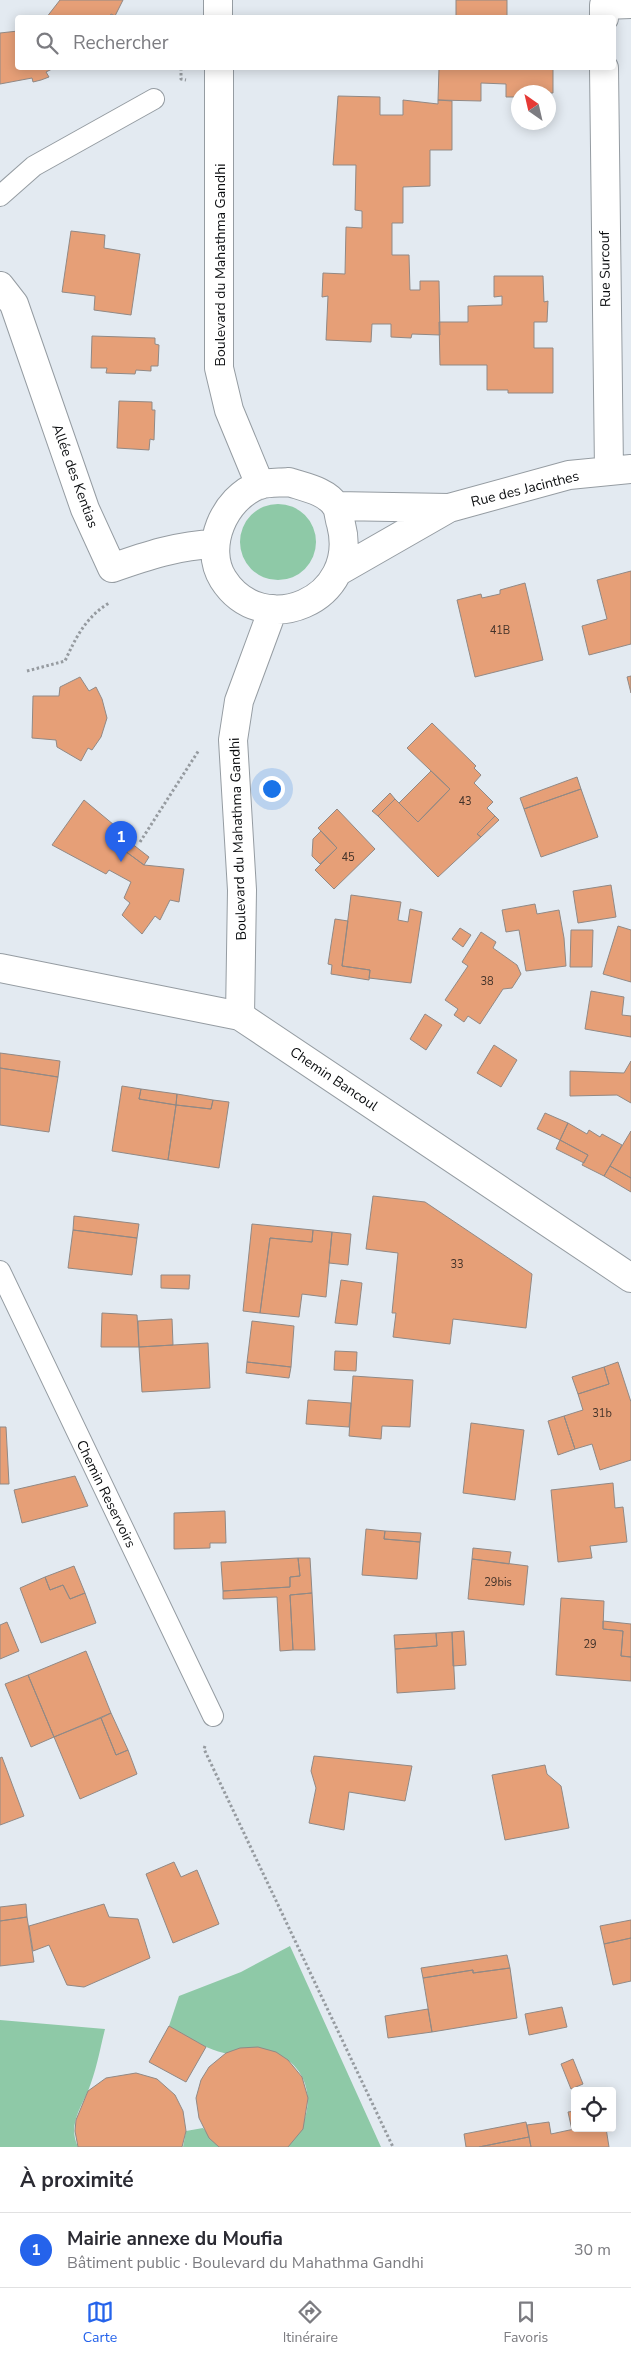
<!DOCTYPE html>
<html lang="fr">
<meta charset="utf-8">
<style>
body{margin:0;font-family:"Nunito Sans",sans-serif;background:#f2f2f3;color:#2b2b33}
.controls{position:absolute;right:15px;bottom:15px;display:grid;overflow:hidden;border-radius:5px;box-shadow:0 2px 12px #0003}
.controls button{width:45px;height:45px;display:grid;place-items:center;padding:0;border:0;border-bottom:1px solid #e1e1e2;background:#fff;color:#2b2b33;font:25px sans-serif}
.compass{position:absolute;left:511px;top:85px;width:45px;height:45px;border-radius:50%;background:#fff;box-shadow:0 2px 12px #0003;rotate:326deg}
.you{position:absolute;left:271px;top:788px;width:18px;height:18px;margin:-12px;border:4px solid #fff;border-radius:50%;background:#1a73e8;box-shadow:0 0 0 8px #1a73e833}
.badge{display:grid;place-items:center;width:32px;height:32px;border-radius:50%;background:#2563eb;color:#fff;font-size:16px;font-weight:700}
.pin{position:absolute;translate:-50% -41px;filter:drop-shadow(0 1px 2px #0008)}
.pin::after{content:'';position:absolute;top:26px;width:18px;height:15px;background:inherit;clip-path:polygon(0 0,100% 0,50% 100%)}
.list{margin:0;padding:0;list-style:none}
h2{display:flex;justify-content:space-between;align-items:center;height:65px;margin:0;padding:0 20px;font-size:21px}
h2 small{font-size:16px;font-weight:400;color:#7c7c81}
.list li{display:grid;grid-template-columns:32px 1fr auto;gap:15px;align-items:center;box-sizing:border-box;height:75px;padding:0 20px;border-top:1px solid #e1e1e2}
.list b{display:block;font-size:19px;white-space:nowrap}
.list p{margin:0;font-size:16px;white-space:nowrap;color:#7c7c81}
.list em{font-size:16px;font-style:normal;color:#7c7c81}
.icon{flex:none;width:28px;height:28px;fill:none;stroke:currentColor;stroke-width:2;stroke-linecap:round;stroke-linejoin:round}
.map{position:relative;flex:none;width:631px;height:2147px;overflow:hidden}
.search{position:absolute;background:#fff;box-shadow:0 2px 12px #0003;left:15px;right:15px;top:15px;height:55px;display:flex;align-items:center;gap:12px;box-sizing:border-box;padding:0 18px;border-radius:5px;color:#7c7c81;font-size:19px}
.sheet{height:140px;background:#fff}
nav{display:flex;justify-content:space-around;align-items:center;box-sizing:border-box;height:70px;border-top:1px solid #e1e1e2;background:#fff;font-size:14px;color:#7c7c81}
nav a{display:grid;justify-items:center;gap:2px}
nav .on{color:#2563eb}
.map>svg:first-child{display:block}
</style>
<div class="map">
<svg width="631" height="2147" viewBox="0 0 631 2147">
<rect width="100%" height="100%" fill="#e3eaf1"/>
<path fill="#8ec9a7" d="M240 542a38 38 0 1 1 76 0a38 38 0 1 1-76 0Z
M290,1946L381,2147H287C315,2120 317,2073 278,2054C265,2048 239,2056 224,2053C205,2049 187,2036 169,2026L179,1996L241,1972Z
M0,2020L105,2029C100,2049 96,2072 88,2091C80,2109 68,2126 78,2147H0Z
M203,2128L219,2147H183L186,2131Z"/>
<path fill="#e69f77" stroke="#918985" d="M60,0H123L115,16L111,14L109,18H46Z
M456,0H507V18H456Z
M18,31V68H54L46,72L49,77L41,80L33,82L32,78L0,84V33Z
M439,68H553V93L518,92V97H506V84L481,83V101L438,100Z
M338,96L380,97V115H403V100L438,104V100L452,101V150H430V186L403,187V223H392V255H409L410,290H420V281H439L440,335L412,334L411,338L391,337V324H372L371,342L326,340L328,296L322,297L323,273L345,274L346,227L362,228V211L355,210L356,165H333Z
M71,231L105,235L104,248L140,254L131,315L94,310L95,296L62,292Z
M494,276H543L544,302L548,301L547,322H534V348H553V393H508V390H487V365H440L439,322H468V306L502,305V296L494,297Z
M92,336L155,338V344L159,345L158,366H151V371L136,370L135,374L106,373L107,368H91Z
M119,401L152,402V410H155L154,440L150,439L149,450L117,448Z
M631,571V644L589,655L582,626L607,619L597,580Z
M525,583L543,660L475,677L457,600L481,594L482,598L500,594V590Z
M631,676V693L627,677Z
M80,677L89,691L96,687L102,699L107,718L101,737L92,750L88,748L81,761L57,747L56,740L32,738L33,696H59L60,687Z
M432,723L476,766L474,768L481,775L474,783L493,802L487,808L495,816L477,834L481,837L438,877L378,816L395,799L418,822L450,789L407,748Z
M431,771L450,789L418,822L399,803Z
M577,777L581,789L524,809L520,798Z
M581,789L598,837L541,857L524,809Z
M390,793L395,799L378,816L372,811Z
M84,800L132,840L125,851L144,865L184,869L179,902L170,900L160,920L155,916L142,934L122,915L130,903L124,898L131,882L109,870L106,874L52,845Z
M337,809L375,849L334,889L315,870L337,848L318,828Z
M495,816L499,820L481,837L477,834Z
M321,831L337,848L320,864L312,856L313,839Z
M131,843L149,857L144,865L125,851Z
M611,885L616,917L578,923L573,891Z
M351,895L401,902L398,920L408,922L410,909L422,912L411,983L369,978L370,970L342,966Z
M535,904L537,914L559,910L564,938L566,966L526,971L519,930L506,932L502,910Z
M335,919L348,921L342,966L370,970L369,980L331,974L332,965L328,964Z
M618,926L631,930V982L603,974Z
M460,928L471,935L463,947L452,939Z
M571,930H593L592,967H570Z
M481,932L496,942L493,948L517,965L521,974L512,988L503,989L480,1024L468,1016L464,1022L454,1015L458,1009L445,1000L468,966L462,962Z
M591,991L624,997L622,1015L631,1016V1037L585,1029Z
M425,1014L442,1025L426,1050L410,1039Z
M494,1045L517,1060L501,1087L477,1073Z
M0,1053L60,1061L58,1077L0,1068Z
M631,1061V1103L617,1095L570,1096V1071L624,1073Z
M0,1068L58,1077L49,1132L0,1125Z
M122,1086L141,1089L139,1099L176,1105L168,1160L112,1151Z
M141,1089L177,1094L176,1105L139,1099Z
M177,1094L213,1100L211,1109L176,1105Z
M213,1100L229,1102L219,1168L168,1160L176,1105L211,1109Z
M545,1113L568,1123L560,1140L537,1129Z
M568,1123L587,1134L589,1130L600,1137L602,1134L622,1145L604,1176L582,1165L588,1155L560,1140Z
M631,1131V1178L610,1166Z
M560,1140L588,1155L584,1163L556,1149Z
M610,1166L631,1178V1192L604,1176Z
M373,1196L425,1202L532,1274L526,1328L453,1319L450,1344L393,1337L396,1313H392L398,1253L366,1249Z
M74,1216L139,1224L137,1238L73,1230Z
M252,1224L313,1230L312,1242L270,1238L260,1313L243,1311Z
M73,1230L137,1238L132,1275L68,1268Z
M313,1230L332,1232L326,1297L302,1294L299,1317L260,1313L270,1238L312,1242Z
M332,1232L351,1234L348,1265L329,1263Z
M161,1275H190L189,1289L161,1288Z
M341,1280L362,1283L357,1325L335,1323Z
M102,1313L137,1315L139,1347H101Z
M172,1319L173,1345L139,1347L138,1321Z
M252,1321L294,1326L291,1367L247,1362Z
M208,1343L210,1388L142,1392L139,1347Z
M335,1351L357,1352L356,1371L334,1370Z
M247,1362L291,1367L289,1378L246,1373Z
M618,1362L631,1402V1460L600,1470L592,1444L575,1449L564,1416L583,1410L578,1394L609,1384L604,1367Z
M604,1367L609,1384L578,1394L572,1377Z
M353,1376L413,1380L410,1427L382,1426L381,1439L349,1436Z
M308,1400L351,1403L349,1427L306,1424Z
M564,1416L575,1449L558,1455L548,1421Z
M471,1423L524,1430L515,1500L463,1493Z
M0,1427H6L9,1484H0Z
M75,1476L88,1506L22,1523L14,1490Z
M613,1483L615,1508L623,1507L627,1542L590,1546L592,1558L558,1562L551,1490Z
M225,1511L226,1543H210V1548L174,1549V1513Z
M366,1529L385,1531L384,1539L420,1542L417,1579L362,1575Z
M385,1531L421,1533L420,1542L384,1539Z
M473,1548L511,1552L509,1564L472,1559Z
M298,1558H310L312,1593L290,1595L293,1650L280,1651L277,1597L223,1599V1591L290,1587V1577L300,1576Z
M298,1558L300,1576L290,1577V1587L223,1591L221,1562Z
M472,1559L528,1566L524,1605L468,1599Z
M74,1566L85,1593L70,1599L63,1585L50,1590L45,1577Z
M45,1577L50,1590L63,1585L70,1599L85,1593L96,1623L41,1643L20,1588Z
M312,1593L315,1650H293L290,1595Z
M561,1598L604,1601L603,1629L623,1631L621,1656L631,1657V1681L556,1675Z
M603,1621L631,1624V1657L621,1656L623,1631L603,1629Z
M7,1622L19,1651L0,1659V1625Z
M464,1631L466,1665L453,1666L452,1632Z
M452,1632L455,1689L397,1693L395,1649L437,1646L436,1633Z
M436,1633L437,1646L395,1649L394,1635Z
M86,1651L111,1713L54,1737L28,1675Z
M28,1675L54,1737L31,1747L5,1684Z
M111,1713L128,1750L116,1755L101,1718Z
M101,1718L116,1755L128,1750L137,1774L80,1799L54,1737Z
M314,1756L412,1766L405,1801L349,1792L344,1830L309,1823L316,1788L311,1771Z
M2,1757L24,1816L0,1825V1758Z
M545,1765L547,1774L561,1786L569,1828L505,1840L492,1775Z
M174,1862L181,1877L197,1870L219,1924L173,1943L146,1874Z
M26,1904L27,1917L0,1921V1907Z
M104,1904L109,1917L138,1919L150,1958L84,1987L67,1985L49,1945L33,1951L29,1926Z
M27,1917L34,1962L0,1966V1921Z
M631,1920V1938L604,1944L600,1926Z
M631,1938V1981L613,1985L604,1944Z
M507,1955L510,1968L473,1973V1970L423,1978L421,1968Z
M510,1968L517,2018L432,2032L423,1978L473,1970V1973Z
M562,2007L567,2027L529,2035L525,2014Z
M428,2009L432,2032L388,2038L385,2016Z
M169,2026L206,2047L186,2082L149,2062Z
M258,2047L276,2052L288,2060L302,2077L308,2098L303,2129L288,2147H219L209,2138L199,2118L196,2098L201,2080L209,2067L226,2053L240,2048Z
M573,2059L583,2084L571,2089L561,2064Z
M136,2073L157,2079L175,2095L183,2111L186,2131L182,2147H78L75,2131L76,2120L88,2091L106,2078Z
M575,2111V2128L579,2129L572,2130L568,2112Z
M526,2122L529,2137L479,2147H466L464,2134Z
M549,2122L551,2134L579,2128H606L609,2147H531L527,2125Z
M529,2137L531,2147H479Z"/>
<g fill="none" stroke-linecap="round" stroke-linejoin="round">
<g stroke="#959ca2" stroke-width="22">
<path id="lane" d="M0,196L34,166L154,99
M0,1271L213,1716"/>
</g>
<g stroke="#959ca2" stroke-width="30">
<path id="street" d="M218,0V18
M604,18V5L631,4
M219,68V368L229,410L260,485
M604,68L609,470
M0,286L14,304L85,509L112,568C146,556 179,545 215,544
M289,482C304,487 327,491 336,506C339,510 339,519 341,524C361,601 262,641 223,579C203,547 224,498 259,485C268,482 280,483 289,482Z
M336,506L449,508
M339,571L449,508L569,475L631,469
M240,1016L242,890L233,740L239,701L273,609"/>
</g>
<g stroke="#959ca2" stroke-width="30">
<path id="secondary" d="M0,968L240,1016L631,1278"/>
</g>
<path stroke="#969ba0" stroke-width="3" stroke-dasharray="2.5 2.5" stroke-linecap="butt" d="M181,68V79L186,80
M27,671L65,661C76,637 86,617 109,603
M140,842L199,750
M205,1746L204,1749L393,2147"/>
<use href="#lane" stroke="#fff" stroke-width="20"/>
<use href="#street" stroke="#fff" stroke-width="28"/>
<use href="#secondary" stroke="#fff" stroke-width="28"/>
</g>
<g text-anchor="middle" dominant-baseline="central" stroke-width="5" stroke-linejoin="round" paint-order="stroke">
<g font-size="11" fill="#423229">
<text x="500" y="630">41B</text>
<text x="465" y="801">43</text>
<text x="348" y="857">45</text>
<text x="487" y="981">38</text>
<text x="457" y="1264">33</text>
<text x="602" y="1413">31b</text>
<text x="498" y="1582">29bis</text>
<text x="590" y="1644">29</text>
</g>
<g font-size="14" fill="#0b0d0f" stroke="#fff">
<text transform="translate(220 265) rotate(-90)">Boulevard du Mahathma Gandhi</text>
<text transform="translate(605 269) rotate(-91)">Rue Surcouf</text>
<text transform="translate(75 476) rotate(70)">Allée des Kentias</text>
<text transform="translate(525 489) rotate(-14)">Rue des Jacinthes</text>
<text transform="translate(238 839) rotate(-92)">Boulevard du Mahathma Gandhi</text>
<text transform="translate(334 1079) rotate(34)">Chemin Bancoul</text>
<text transform="translate(106 1494) rotate(64)">Chemin Reservoirs</text>
</g>
</g>
</svg>
<div class="controls">
<button><svg class="icon" aria-label="locate" viewBox="0 0 24 24"><circle cx="12" cy="12" r="6"/><path d="M12 2v4M12 18v4M2 12h4M18 12h4"/></svg></button>
</div>
<svg class="compass" viewBox="-18 -18 36 36"><path d="M0-13l5 13h-10z" fill="#e53935"/><path d="M0 13l5-13h-10z" fill="#7c7c81"/></svg>
<div class="you"></div>
<div class="pin badge" style="left:121px;top:862px">1</div>
<div class="search"><svg class="icon" aria-label="search" viewBox="0 0 24 24"><circle cx="10" cy="10" r="6"/><path d="M15 15l6 6"/></svg>Rechercher</div>
</div>
<section class="sheet">
<h2>À proximité<small></small></h2>
<ul class="list">
<li><span class="badge">1</span><div><b>Mairie annexe du Moufia</b><p>Bâtiment public · Boulevard du Mahathma Gandhi</p></div><em>30 m</em></li>
</ul>
</section>
<nav>
<a class="on"><svg class="icon" aria-label="map" viewBox="0 0 24 24"><path d="M3 6l6-2 6 2 6-2v14l-6 2-6-2-6 2zM9 4v14M15 6v14"/></svg>Carte</a>
<a><svg class="icon" aria-label="directions" viewBox="0 0 24 24"><path d="M12 3l9 9-9 9-9-9zM9 14v-3h6M13 9l2 2-2 2"/></svg>Itinéraire</a>
<a><svg class="icon" aria-label="saved" viewBox="0 0 24 24"><path d="M7 4h10v16l-5-4-5 4z"/></svg>Favoris</a>
</nav>
